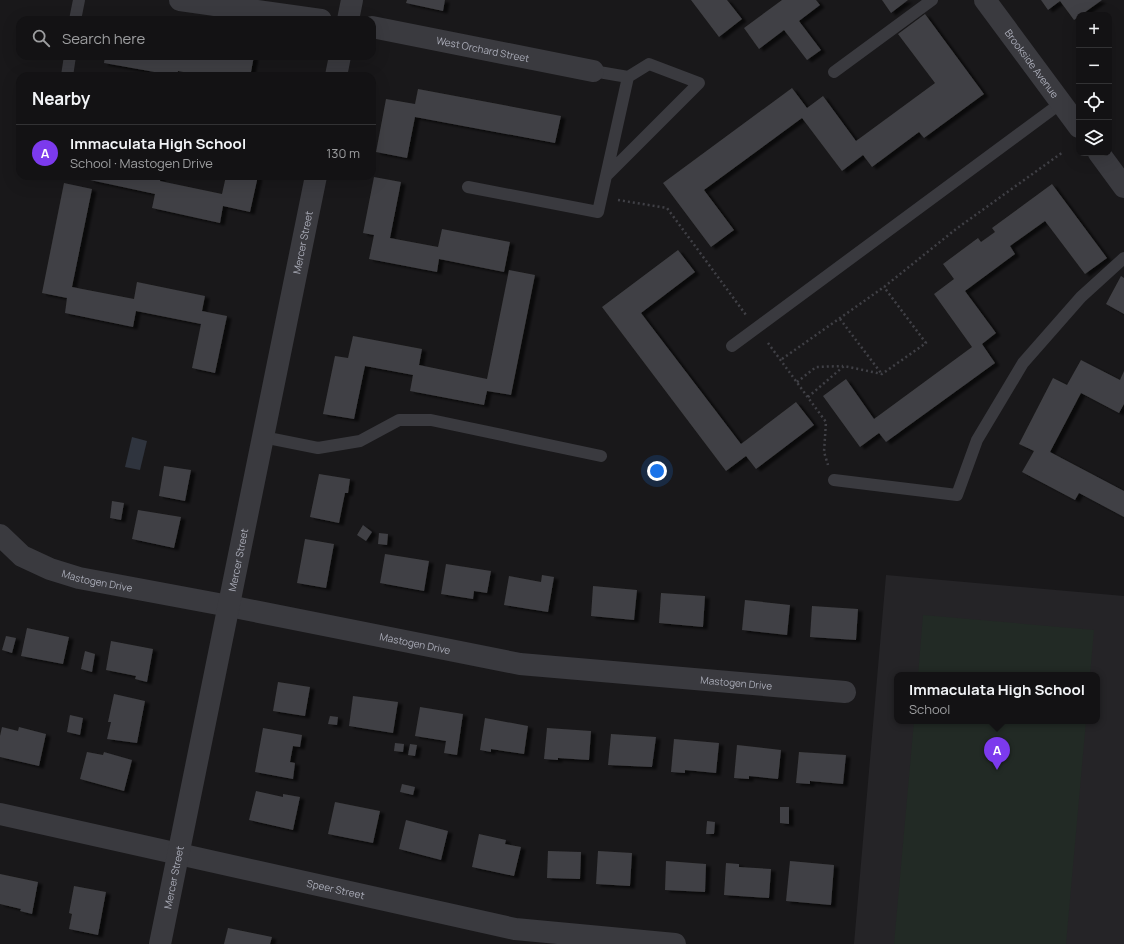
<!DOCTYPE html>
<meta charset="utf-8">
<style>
body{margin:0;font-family:Manrope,sans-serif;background:#202022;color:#f1f3f6}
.controls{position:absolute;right:12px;top:12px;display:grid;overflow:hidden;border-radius:8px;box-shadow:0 4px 16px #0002}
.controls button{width:36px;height:36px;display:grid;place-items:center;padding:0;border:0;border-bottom:1px solid #323234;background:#131214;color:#f1f3f6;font:20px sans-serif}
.you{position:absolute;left:657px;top:471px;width:14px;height:14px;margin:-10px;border:3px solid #fff;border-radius:50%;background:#1a73e8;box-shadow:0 0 0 6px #1a73e833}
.badge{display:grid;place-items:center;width:26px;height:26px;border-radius:50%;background:#7c3aed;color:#fff;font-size:13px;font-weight:700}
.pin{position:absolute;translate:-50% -33px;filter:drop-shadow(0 1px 2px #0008)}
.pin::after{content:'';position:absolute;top:21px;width:14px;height:12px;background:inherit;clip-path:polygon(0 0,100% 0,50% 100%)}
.popup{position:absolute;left:894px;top:672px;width:206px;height:52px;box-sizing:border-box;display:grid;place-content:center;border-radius:8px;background:#131214;filter:drop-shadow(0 1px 3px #0005);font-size:13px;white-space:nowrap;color:#9d9ea0}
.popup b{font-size:15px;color:#f1f3f6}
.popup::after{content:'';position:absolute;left:50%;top:100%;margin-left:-8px;border:8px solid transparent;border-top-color:#131214}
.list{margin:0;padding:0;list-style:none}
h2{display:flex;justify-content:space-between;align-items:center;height:52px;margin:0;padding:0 16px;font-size:17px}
h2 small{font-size:13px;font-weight:400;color:#9d9ea0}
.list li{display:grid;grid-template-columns:26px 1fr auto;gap:12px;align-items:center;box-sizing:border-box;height:56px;padding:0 16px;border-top:1px solid #323234}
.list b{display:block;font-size:15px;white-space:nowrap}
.list p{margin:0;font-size:13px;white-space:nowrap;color:#9d9ea0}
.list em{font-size:13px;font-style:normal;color:#9d9ea0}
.icon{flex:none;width:22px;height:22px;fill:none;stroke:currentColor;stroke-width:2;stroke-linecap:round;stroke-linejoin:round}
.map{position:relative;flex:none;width:1124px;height:944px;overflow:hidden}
.search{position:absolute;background:#131214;box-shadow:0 4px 16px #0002;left:16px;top:16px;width:360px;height:44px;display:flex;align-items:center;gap:10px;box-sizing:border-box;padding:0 14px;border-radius:12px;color:#9d9ea0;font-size:15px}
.panel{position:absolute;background:#131214;box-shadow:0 4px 16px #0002;left:16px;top:72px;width:360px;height:108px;border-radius:12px}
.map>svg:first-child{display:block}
</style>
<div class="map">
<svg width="1124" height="944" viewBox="0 0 1124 944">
<defs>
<filter id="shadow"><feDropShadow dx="4.5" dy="2.5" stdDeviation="1" flood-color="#0009"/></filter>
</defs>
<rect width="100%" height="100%" fill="#19181a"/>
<path fill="#252427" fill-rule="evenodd" d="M886,575L1124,596V944H854ZM897,675H1097V721H897Z"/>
<path fill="#222a25" d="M923,615L1094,630L1090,675H918Z
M914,721H1086L1066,944H894Z"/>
<path fill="#2f343e" d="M132,437L147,441L140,470L125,467Z"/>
<path fill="#404044" filter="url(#shadow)" d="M407,0H445L443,11L406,3Z
M691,0H727L742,19L719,37Z
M782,0H816L820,5L799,21L821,50L807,60L784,30L759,49L744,28Z
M882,0H908L891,13Z
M1041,0H1102L1074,20L1060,1L1048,10Z
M925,14L984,94L924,138L919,132L872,167L863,155L842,171L802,118L704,190L734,230L711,247L663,183L792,88L807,108L823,96L856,141L935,83L898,34Z
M105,56H254L251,72L272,76H205L178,71L177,76L104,63Z
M418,89L561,116L555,143L415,117L407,158L376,152L386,99L415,104Z
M91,176H161L160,181L222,194L226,176H258L250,212L223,206L220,223L152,208L155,194L90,180Z
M374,177L401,182L390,238L438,247L442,229L510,242L504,272L439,259L437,272L369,259L374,235L363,233Z
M64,183L92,189L72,287L134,299L137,282L205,296L202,311L227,316L215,373L192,368L201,324L136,311L133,327L65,313L67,298L42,293Z
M1052,184L1107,258L1085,274L1045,221L1010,246L1015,254L965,291L996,333L982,344L995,363L886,442L879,433L860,447L823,396L846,379L874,419L972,347L934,294L954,279L943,264L978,238L981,242L995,232L992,228Z
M678,250L695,272L641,313L741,444L796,402L814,425L756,469L746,456L726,471L602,307Z
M509,270L535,275L511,395L487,391L484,405L410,391L413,375L365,366L354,419L323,414L335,356L348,358L353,336L422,349L419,365L487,379Z
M1121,276L1124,278V314L1106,304Z
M1081,360L1120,380L1124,371V404L1119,413L1081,393L1050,452L1124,491V517L1079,493L1075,500L1022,472L1034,451L1019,444L1053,378L1067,385Z
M164,466L191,470L185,501L159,496Z
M319,474L350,479L348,493H345L339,523L310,517Z
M112,501L124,503L121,520L110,518Z
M138,510L181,517L174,548L132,539Z
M363,525L372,532L366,541L357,535Z
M379,533L388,534L387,545L378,544Z
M305,539L334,544L326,588L297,583Z
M385,554L429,561L424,591L380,583Z
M446,564L491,571L487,593L474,591L473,599L441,594Z
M542,575L554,577L548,612L504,605L509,576L541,582Z
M593,586L637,590L634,620L591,616Z
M661,593L705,596L703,627L659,623Z
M745,600L790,605L787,635L742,630Z
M812,606L858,609L856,640L810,637Z
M27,628L69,637L63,664L21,656Z
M6,636L16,638L12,653L2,650Z
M111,641L153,649L147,682L135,679L136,676L106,670Z
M85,651L95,654L92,672L81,669Z
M278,682L310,687L305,716L273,711Z
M114,694L145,701L137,743L107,739L111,722H108Z
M353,696L398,702L393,733L349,726Z
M420,707L463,714L457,755L444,753L446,741L415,736Z
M70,715L83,718L80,735L67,732Z
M330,716L338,717L337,725L328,724Z
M485,718L528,726L524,754L491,749V752L480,750Z
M2,727L18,731L19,727L46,734L39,766L0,757V736Z
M263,728L302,735L300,747L293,746L290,762L295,763L293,779L255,772Z
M547,728L591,731L589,760L558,758V760L544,759Z
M611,734L656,737L652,767L608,765Z
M674,739L719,743L716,773L685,770V773L671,772Z
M395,743L404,744L403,752L394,751Z
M410,744L417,745L415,756L408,755Z
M737,745L781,750L778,779L749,776V779L734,778Z
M87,752L103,755L104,752L132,760L124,791L80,779Z
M799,752L846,755L843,784L810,781V784L796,783Z
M402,784L415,787L413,795L400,792Z
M256,791L283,797V794L300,797L293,830L249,820Z
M335,802L380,811L373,843L328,834Z
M780,807H789V824L780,823Z
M406,820L448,831L441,860L399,849Z
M707,821L715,822L714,834H706Z
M479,834L506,840L505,844L521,847L514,876L472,867Z
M548,851L581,852L580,879L547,878Z
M598,851L632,853L630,886L596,884Z
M666,861L706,864L705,892L665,890Z
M790,861L834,865L831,905L786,901Z
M726,863L739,864V867L771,869L769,898L724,895Z
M0,874L38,882L32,914L20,911L21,909L0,904Z
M74,886L106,892L98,935L69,929L72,914L69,913Z
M228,928L272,937L270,944H224Z"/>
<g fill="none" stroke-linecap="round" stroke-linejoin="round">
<path stroke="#404046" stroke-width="2.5" stroke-dasharray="2 3" stroke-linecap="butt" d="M618,200L667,208L746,315
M840,319L881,373
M768,343L826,422L824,452L828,465
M782,359L884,287L956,229L1063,152
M797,382L816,367L843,366
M808,397L844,366L882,374L926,343L884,287"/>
<path stroke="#3a3a3f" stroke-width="12" d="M75,20L79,0
M834,72L932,0
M67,76L70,56
M607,175L699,83L649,64L628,77
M468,187L598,212L628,77L593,71
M732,346L1061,103
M263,437L318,448L360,441L399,420H431L601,456
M834,480L957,495L977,440L1023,363L1081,297L1124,258"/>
<g stroke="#3a3a3f" stroke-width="22">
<path d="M180,0L321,20"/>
<path id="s1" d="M985,0L1079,127"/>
<path d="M348,20L352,0"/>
<path id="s2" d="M372,27L593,71"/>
<path d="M336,76L340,56"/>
<path d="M1099,153L1124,187"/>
<path id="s3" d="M0,535L22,556L50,569L79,578L229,606L520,664L845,692"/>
<path id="s4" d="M0,814L515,929L675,944"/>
<path id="s5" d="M160,944L316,176"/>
</g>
</g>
<g text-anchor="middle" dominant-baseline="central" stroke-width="4" stroke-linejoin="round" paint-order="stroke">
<g font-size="10" fill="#abadb9" stroke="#141315">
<text stroke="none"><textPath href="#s2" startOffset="113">West Orchard Street</textPath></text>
<text stroke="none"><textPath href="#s1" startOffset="79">Brookside Avenue</textPath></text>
<text stroke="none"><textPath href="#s5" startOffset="716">Mercer Street</textPath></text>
<text stroke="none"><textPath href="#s5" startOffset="392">Mercer Street</textPath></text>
<text stroke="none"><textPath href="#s3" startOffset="110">Mastogen Drive</textPath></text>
<text stroke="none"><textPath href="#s3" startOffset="434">Mastogen Drive</textPath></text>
<text stroke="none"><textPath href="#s3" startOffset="758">Mastogen Drive</textPath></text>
<text stroke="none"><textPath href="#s5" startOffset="68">Mercer Street</textPath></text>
<text stroke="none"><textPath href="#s4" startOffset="344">Speer Street</textPath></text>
</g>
</g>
</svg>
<div class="controls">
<button>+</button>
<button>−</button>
<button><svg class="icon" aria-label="locate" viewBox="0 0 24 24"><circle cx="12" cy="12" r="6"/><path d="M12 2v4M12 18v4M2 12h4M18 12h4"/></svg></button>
<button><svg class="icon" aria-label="layers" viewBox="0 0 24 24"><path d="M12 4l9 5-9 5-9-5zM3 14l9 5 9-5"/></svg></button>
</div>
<div class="you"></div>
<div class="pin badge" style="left:997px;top:770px">A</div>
<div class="popup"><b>Immaculata High School</b>School</div>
<div class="search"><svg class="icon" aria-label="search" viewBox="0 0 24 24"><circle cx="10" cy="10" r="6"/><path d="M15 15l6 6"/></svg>Search here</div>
<section class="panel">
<h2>Nearby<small></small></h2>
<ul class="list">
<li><span class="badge">A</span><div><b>Immaculata High School</b><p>School · Mastogen Drive</p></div><em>130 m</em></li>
</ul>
</section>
</div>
